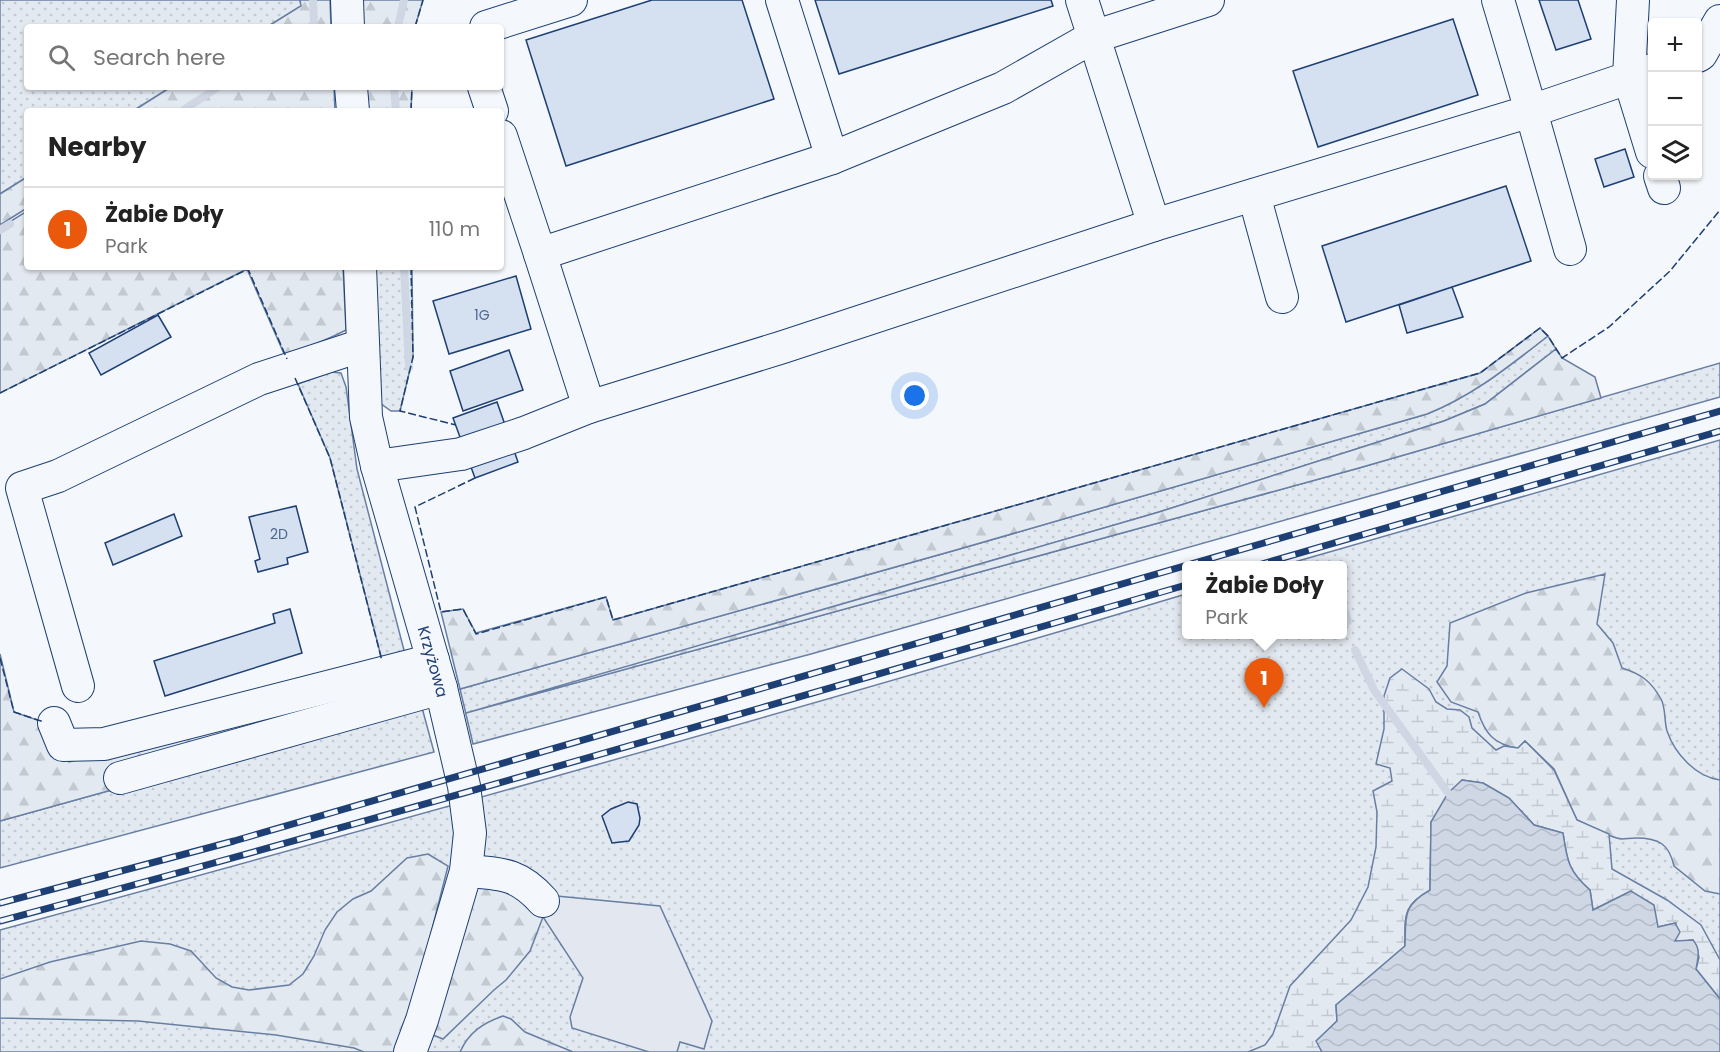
<!DOCTYPE html>
<meta charset="utf-8">
<style>
body{margin:0;font-family:Poppins,sans-serif;background:#f2f2f2;color:#222}
.controls{position:absolute;right:18px;top:18px;display:grid;overflow:hidden;border-radius:6px;box-shadow:0 2px 4px #0004}
.controls button{width:54px;height:54px;display:grid;place-items:center;padding:0;border:0;border-bottom:2px solid #e0e0e0;background:#fff;color:#222;font:30px sans-serif}
.you{position:absolute;left:915px;top:396px;width:21px;height:21px;margin:-15px;border:4px solid #fff;border-radius:50%;background:#1a73e8;box-shadow:0 0 0 9px #1a73e833}
.badge{display:grid;place-items:center;width:39px;height:39px;border-radius:50%;background:#ea580c;color:#fff;font-size:20px;font-weight:700}
.pin{position:absolute;translate:-50% -50px;filter:drop-shadow(0 2px 3px #0008)}
.pin::after{content:'';position:absolute;top:32px;width:21px;height:18px;background:inherit;clip-path:polygon(0 0,100% 0,50% 100%)}
.popup{position:absolute;left:1182px;top:561px;width:165px;height:78px;box-sizing:border-box;display:grid;place-content:center;border-radius:6px;background:#fff;filter:drop-shadow(0 2px 4px #0005);font-size:20px;white-space:nowrap;color:#767676}
.popup b{font-size:22px;color:#222}
.popup::after{content:'';position:absolute;left:50%;top:100%;margin-left:-12px;border:12px solid transparent;border-top-color:#fff}
.list{margin:0;padding:0;list-style:none}
h2{display:flex;justify-content:space-between;align-items:center;height:78px;margin:0;padding:0 24px;font-size:26px}
h2 small{font-size:20px;font-weight:400;color:#767676}
.list li{display:grid;grid-template-columns:39px 1fr auto;gap:18px;align-items:center;box-sizing:border-box;height:84px;padding:0 24px;border-top:2px solid #e0e0e0}
.list b{display:block;font-size:22px;white-space:nowrap}
.list p{margin:0;font-size:20px;white-space:nowrap;color:#767676}
.list em{font-size:20px;font-style:normal;color:#767676}
.icon{flex:none;width:33px;height:33px;fill:none;stroke:currentColor;stroke-width:2;stroke-linecap:round;stroke-linejoin:round}
.map{position:relative;flex:none;width:1720px;height:1052px;overflow:hidden}
.search{position:absolute;background:#fff;box-shadow:0 2px 4px #0004;left:24px;top:24px;width:480px;height:66px;display:flex;align-items:center;gap:15px;box-sizing:border-box;padding:0 21px;border-radius:6px;color:#767676;font-size:22px}
.panel{position:absolute;background:#fff;box-shadow:0 2px 4px #0004;left:24px;top:108px;width:480px;height:162px;border-radius:6px}
.map>svg:first-child{display:block}
</style>
<div class="map">
<svg width="1720" height="1052" viewBox="0 0 1720 1052">
<defs>
<pattern id="grass-dots" width="8" height="8" patternUnits="userSpaceOnUse" patternTransform="scale(1.5)"><rect width="8" height="8" fill="#e3e9f0"/><path d="M2 2h.1M6 6h.1" fill="none" stroke="#c2c9d1" stroke-width="1.8" stroke-linecap="round"/></pattern>
<pattern id="forest-firs" width="22" height="20" patternUnits="userSpaceOnUse" patternTransform="scale(1.5)"><rect width="22" height="20" fill="#e3e9f0"/><path d="M5 1l3.5 6h-7zM16 11l3.5 6h-7z" fill="#c2c9d1"/></pattern>
<pattern id="wetland-marsh" width="20" height="14" patternUnits="userSpaceOnUse" patternTransform="scale(1.5)"><rect width="20" height="14" fill="#e3e9f0"/><path d="M1 5h8M5 5V1M11 12h8M15 12V8" fill="none" stroke="#c2c9d1"/></pattern>
<pattern id="water-waves" width="16" height="10" patternUnits="userSpaceOnUse" patternTransform="scale(1.5)"><rect width="16" height="10" fill="#cfd7e4"/><path d="M0 5q4-4 8 0t8 0" fill="none" stroke="#b1bac7"/></pattern>
</defs>
<rect width="100%" height="100%" fill="#f4f7fb"/>
<path fill="url(#grass-dots)" stroke="#687fa3" stroke-width="1.5" d="M0,0H300L301,6L267,27H27V87H171L133,111H27V177L0,194Z
M371,267H412L413,357L400,411H391L380,403Z
M1548,336L1556,349L1485,404L1444,421L1159,512L531,695L1359,468L1720,363V397L811,654L473,744L460,689L956,550L1427,414C1473,396 1509,366 1548,336Z
M331,372L341,373L346,387L357,469L406,658L383,664L330,458L298,384Z
M1720,440V1052H0V930C396,822 792,712 1186,594V634H1342V566L1284,565Z
M421,704L434,752L0,868V821Z"/>
<path fill="url(#forest-firs)" stroke="#687fa3" stroke-width="1.5" d="M300,0H330L331,27H267L301,6Z
M360,0H423L415,27H362Z
M171,87H217L180,111H133Z
M220,87H334L335,111H183Z
M365,87H412L411,111H366Z
M27,177V208L0,225V194Z
M27,211V267H343L346,330C326,341 306,347 285,356L247,269L0,393V228Z
M1540,328L1548,336C1509,366 1473,396 1427,414L956,550L460,689L441,612L463,609L476,633L606,597L613,620L1480,373Z
M1556,349L1562,358L1595,377L1601,398L1359,468L466,713L1159,512L1444,421L1485,404Z
M1605,574L1597,624L1613,643L1622,668C1641,674 1651,681 1661,699C1666,708 1664,721 1667,731C1675,754 1696,777 1720,780V894L1705,891L1674,866C1669,844 1659,838 1636,838C1631,838 1626,839 1622,839C1609,838 1589,825 1577,820L1554,769L1525,741L1518,748C1494,745 1485,733 1478,712L1451,702L1437,682L1447,666L1450,623L1526,593Z
M0,654L14,712L43,722L51,742L69,762L411,673L421,704L0,821Z
M428,854L448,866L426,953L397,1052H364L354,1048L276,1035L138,1021L0,1018V979L50,962L141,941L170,944L191,951L216,978L232,987L249,990L289,985L303,974L314,956L325,930L337,912L353,899L371,891L407,858Z
M493,881L541,912L543,917L530,951L506,980L494,990L443,1039L428,1033L477,889L483,884Z
M503,1016L511,1019L525,1032L573,1052H460C469,1032 483,1023 503,1016Z"/>
<path fill="url(#wetland-marsh)" stroke="#687fa3" stroke-width="1.5" d="M1402,669L1429,689L1436,702L1447,709L1460,710L1469,717L1472,728L1496,750L1504,746L1518,748L1525,741L1554,770L1577,820L1609,834L1612,869L1667,900L1701,925L1720,960V999L1696,969L1699,957L1693,940L1674,942L1676,923L1658,927L1631,891L1593,910L1590,890C1568,871 1567,860 1563,833L1534,825L1509,798L1483,783L1462,780L1431,822L1430,891C1402,905 1405,917 1405,946L1336,1005L1337,1021L1317,1041L1322,1052H1248L1265,1045L1273,1034L1290,986L1351,920L1368,887L1376,847L1377,812L1373,791L1392,781L1390,768L1376,764L1384,729V696L1390,678Z"/>
<path fill="#e3e8f0" stroke="#687fa3" stroke-width="1.5" d="M546,895L660,906L712,1021L704,1049L680,1042L677,1052H649L572,1028L570,1017L583,978L543,917L541,912Z"/>
<path fill="url(#water-waves)" stroke="#687fa3" stroke-width="1.5" d="M1462,780L1483,783L1509,798L1534,825L1563,833C1567,860 1568,871 1590,890L1593,910L1631,891L1654,905L1658,927L1675,923L1680,932L1675,941L1693,940C1701,949 1698,958 1696,969L1720,999V1052H1322L1316,1041L1337,1021L1336,1005L1405,946C1406,916 1402,906 1430,890L1431,822L1448,793Z"/>
<g fill="none" stroke-linecap="round" stroke-linejoin="round">
<path stroke="#cfd7e4" stroke-width="8" d="M310,27L314,24L313,0
M398,27L404,0
M394,87L396,111
M182,111L218,87
M0,230L10,224
M404,267L409,367
M1342,603L1348,621
M1355,650L1374,690L1448,793"/>
</g>
<path fill="#d5e0f0" stroke="#1d3f73" stroke-width="1.5" d="M652,0H742L774,99L566,166L526,40Z
M815,0H1051L1053,6L839,74Z
M1539,0H1578L1591,39L1556,50Z
M1453,19L1478,95L1318,147L1293,71Z
M1625,149L1634,177L1604,187L1595,159Z
M1506,186L1531,261L1346,322L1322,246Z
M516,276L531,329L449,354L433,301Z
M1452,287L1463,317L1407,333L1399,305Z
M158,315L171,337L101,375L89,353Z
M509,350L523,390L463,411L450,371Z
M497,402L518,462L475,478L453,418Z
M296,506L308,552L287,558L288,564L258,572L255,561L260,559L249,517Z
M174,514L182,536L113,565L105,543Z
M290,609L302,653L165,696L154,661L275,623L273,614Z
M628,802L637,804L640,818L639,825L629,841L612,843L602,816L611,809Z"/>
<g fill="none" stroke-linecap="round" stroke-linejoin="round">
<g stroke="#1d3f73" stroke-width="34">
<g id="minor">
<path d="M347,0L348,27"/>
<path d="M782,0L832,158"/>
<path d="M1082,0L1154,225"/>
<path d="M1633,0L1629,77L1652,152"/>
<path d="M486,27L571,0"/>
<path d="M1698,56L1701,54L1720,21"/>
<path d="M351,87L353,111"/>
<path d="M484,87L492,111"/>
<path d="M501,136L540,254L832,158L1003,88L1093,37L1208,0"/>
<path d="M1660,176L1664,188"/>
<path d="M1254,195L1282,297"/>
<path d="M1570,249L1531,111L1652,70"/>
<path d="M540,254L589,407L783,347L1154,225L1531,111L1498,0"/>
<path id="s1" d="M360,267L366,417L377,466L441,688L464,786L470,833L466,871L422,1020L410,1052"/>
<path d="M377,466L461,454L524,433L589,407"/>
<path d="M78,686L22,488L58,476L259,379L363,345"/>
<path d="M54,723L63,745L104,744L433,660"/>
<path d="M120,778L441,688"/>
<path d="M466,871C502,874 518,873 543,901"/>
</g>
</g>
<use href="#minor" stroke="#f4f7fb" stroke-width="32"/>
<g stroke="#1d3f73" stroke-width="7">
<path id="rail" d="M1255,566L1720,431
M0,903L234,841L1720,411
M0,921C397,815 791,699 1186,585"/>
</g>
<use href="#rail" stroke="#f4f7fb" stroke-width="4.5" stroke-dasharray="14" stroke-linecap="butt"/>
<path stroke="#1d3f73" stroke-width="1.5" stroke-dasharray="8 3" stroke-linecap="butt" d="M415,27L423,0
M411,111L412,87
M411,267L413,357L400,411L456,425
M295,378L330,458L382,661
M0,393L248,269L287,359
M475,478L415,507L441,612L463,609L476,634L606,597L613,620L1480,373L1540,328L1548,336L1562,358L1609,327L1670,271L1720,210
M0,658L14,712L44,722"/>
</g>
<g text-anchor="middle" dominant-baseline="central" stroke-width="4.5" stroke-linejoin="round" paint-order="stroke">
<g font-size="14" fill="#4b6792">
<text x="482" y="315">1G</text>
<text x="279" y="534">2D</text>
</g>
<g font-size="16" fill="#1d3f73" stroke="#f4f7fb">
<text stroke="none"><textPath href="#s1" startOffset="404">Krzyżowa</textPath></text>
</g>
</g>
</svg>
<div class="controls">
<button>+</button>
<button>−</button>
<button><svg class="icon" aria-label="layers" viewBox="0 0 24 24"><path d="M12 4l9 5-9 5-9-5zM3 14l9 5 9-5"/></svg></button>
</div>
<div class="you"></div>
<div class="pin badge" style="left:1264px;top:708px">1</div>
<div class="popup"><b>Żabie Doły</b>Park</div>
<div class="search"><svg class="icon" aria-label="search" viewBox="0 0 24 24"><circle cx="10" cy="10" r="6"/><path d="M15 15l6 6"/></svg>Search here</div>
<section class="panel">
<h2>Nearby<small></small></h2>
<ul class="list">
<li><span class="badge">1</span><div><b>Żabie Doły</b><p>Park</p></div><em>110 m</em></li>
</ul>
</section>
</div>
